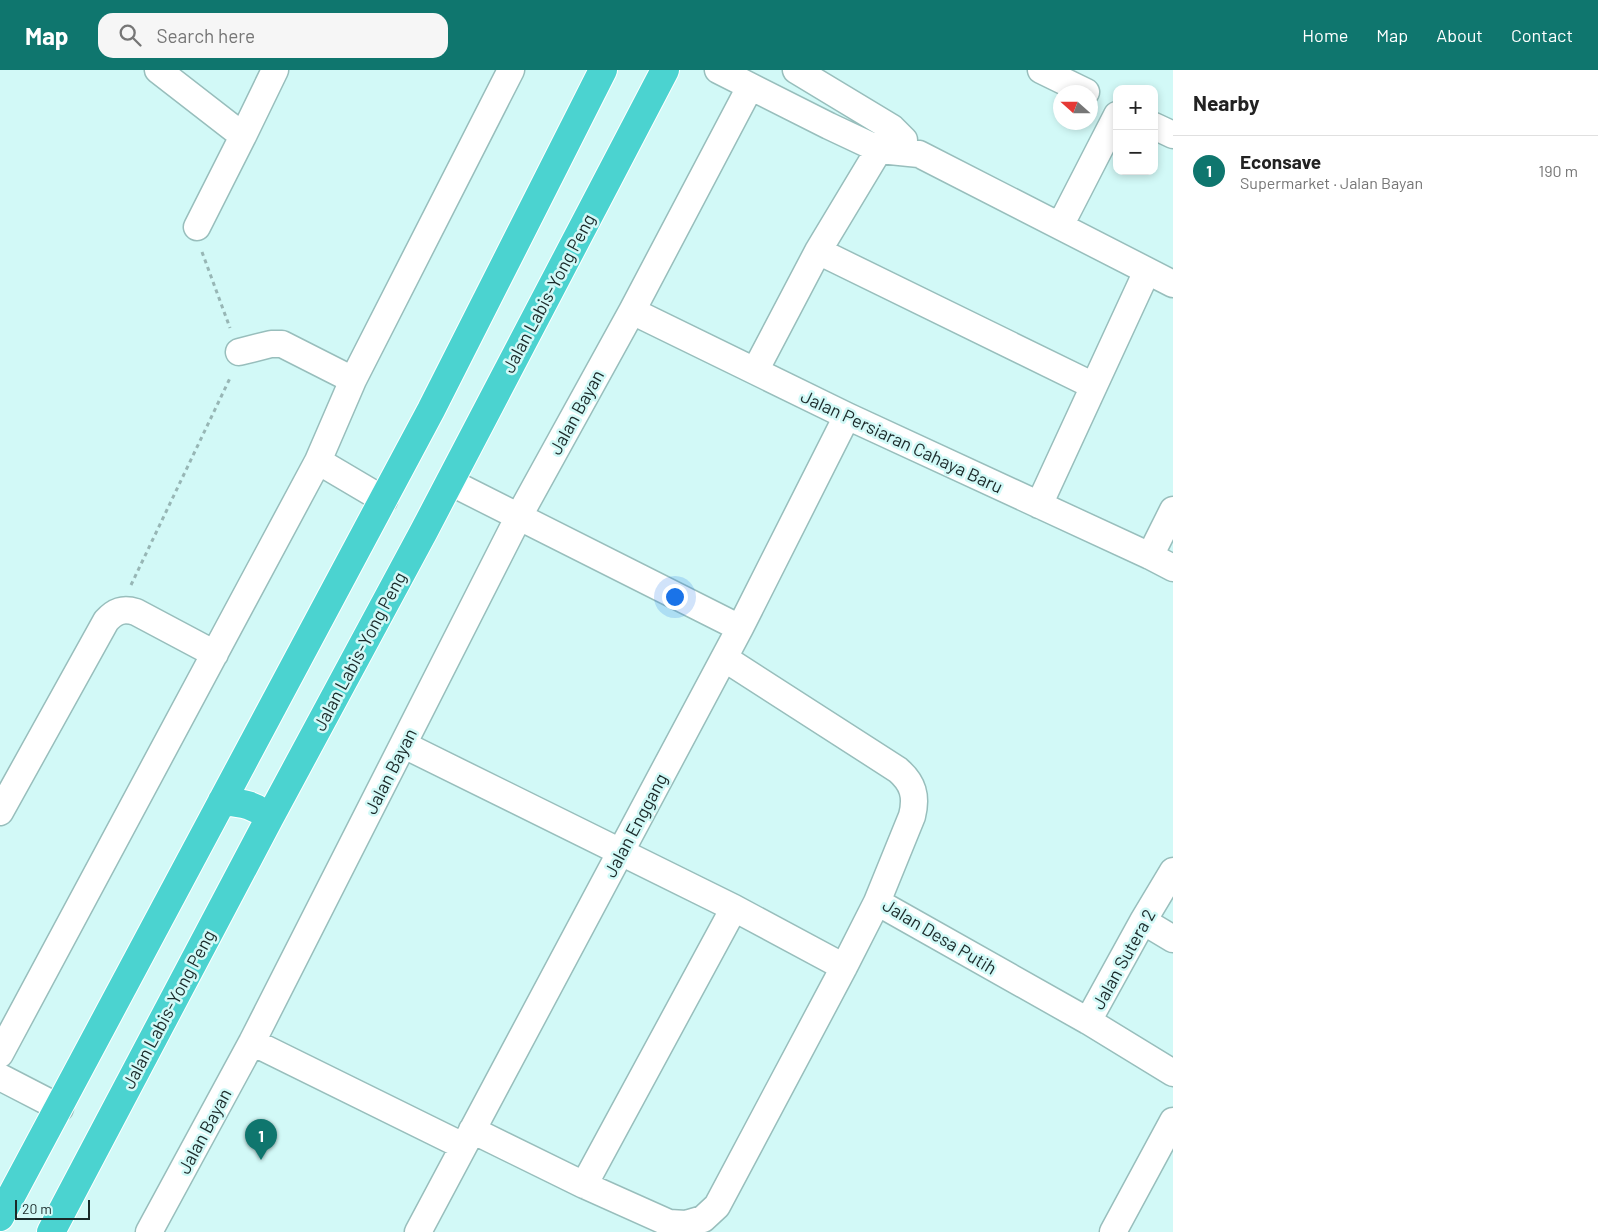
<!DOCTYPE html>
<meta charset="utf-8">
<style>
body{margin:0;font-family:Barlow,sans-serif;background:#f6f6f6;color:#222}
.controls{position:absolute;right:15px;top:15px;display:grid;overflow:hidden;border-radius:10px;box-shadow:0 2px 8px #0003}
.controls button{width:45px;height:45px;display:grid;place-items:center;padding:0;border:0;border-bottom:1px solid #e0e0e0;background:#fff;color:#222;font:25px sans-serif}
.compass{position:absolute;left:1053px;top:15px;width:45px;height:45px;border-radius:50%;background:#fff;box-shadow:0 2px 8px #0003;rotate:291deg}
.scale{position:absolute;left:15px;bottom:12px;width:75px;box-sizing:border-box;padding-left:5px;border:2px solid #1a2929;border-top:0;font-size:14px;line-height:18px;white-space:nowrap;color:#1a2929;-webkit-text-stroke:4px #d2f9f7;paint-order:stroke}
.you{position:absolute;left:674px;top:526px;width:18px;height:18px;margin:-12px;border:4px solid #fff;border-radius:50%;background:#1a73e8;box-shadow:0 0 0 8px #1a73e833}
.badge{display:grid;place-items:center;width:32px;height:32px;border-radius:50%;background:#0f766e;color:#fff;font-size:16px;font-weight:700}
.pin{position:absolute;translate:-50% -41px;filter:drop-shadow(0 1px 2px #0008)}
.pin::after{content:'';position:absolute;top:26px;width:18px;height:15px;background:inherit;clip-path:polygon(0 0,100% 0,50% 100%)}
.list{margin:0;padding:0;list-style:none}
h2{display:flex;justify-content:space-between;align-items:center;height:65px;margin:0;padding:0 20px;font-size:21px}
h2 small{font-size:16px;font-weight:400;color:#767676}
.list li{display:grid;grid-template-columns:32px 1fr auto;gap:15px;align-items:center;box-sizing:border-box;height:70px;padding:0 20px;border-top:1px solid #e0e0e0}
.list b{display:block;font-size:19px;white-space:nowrap}
.list p{margin:0;font-size:16px;white-space:nowrap;color:#767676}
.list em{font-size:16px;font-style:normal;color:#767676}
.icon{flex:none;width:28px;height:28px;fill:none;stroke:currentColor;stroke-width:2;stroke-linecap:round;stroke-linejoin:round}
.map{position:relative;flex:none;width:1173px;height:1162px;overflow:hidden}
header{display:flex;align-items:center;gap:30px;box-sizing:border-box;height:70px;padding:0 25px;background:#0f766e;color:#fff}
header strong{font-size:24px}
nav{display:flex;gap:28px;margin-inline-start:auto;font-size:18px}
.search{width:350px;height:45px;background:#f6f6f6;display:flex;align-items:center;gap:12px;box-sizing:border-box;padding:0 18px;border-radius:15px;color:#767676;font-size:19px}
main{display:flex}
aside{flex:1;background:#fff}
.map>svg:first-child{display:block}
</style>
<header>
<strong>Map</strong>
<div class="search"><svg class="icon" aria-label="search" viewBox="0 0 24 24"><circle cx="10" cy="10" r="6"/><path d="M15 15l6 6"/></svg>Search here</div>
<nav><a>Home</a><a>Map</a><a>About</a><a>Contact</a></nav>
</header>
<main>
<div class="map">
<svg width="1173" height="1162" viewBox="0 0 1173 1162">
<rect width="100%" height="100%" fill="#d2f9f7"/>
<g fill="none" stroke-linecap="round" stroke-linejoin="round">
<g stroke="#98bebc" stroke-width="29">
<path id="minor" d="M158,0L243,66L197,157
M718,0L829,56L880,80L919,84L1173,214
M796,0L892,58L904,70
M1041,0L1086,22
M1154,56L1173,65
M243,66L275,0
M1060,156L1117,45
M818,181L1094,316
M632,241L847,346L1150,486L1173,498
M239,282L271,274H282L353,310
M755,301L818,181L892,58
M318,391L384,430
M450,412L740,558
M1039,435L1147,201
M1150,486L1173,440
M724,588L898,700C913,713 917,726 912,746L877,832L1088,951L1173,1003
M404,675L734,838L844,897
M0,742L106,551C115,541 123,538 136,542L215,584
M1143,851L1173,869
M1088,951L1143,851L1173,801
M252,972L463,1076
M0,984L318,391L353,310L511,0
M0,1007L60,1038
M472,1060L584,1115L669,1153L686,1154L703,1149L717,1136L844,897L877,832
M584,1115L734,838
M149,1162L252,972L519,446L632,241L750,17
M418,1162L740,558L847,346
M1113,1162L1173,1051"/>
</g>
<g stroke="#fff" stroke-width="30">
<path id="highway" d="M222,731C241,733 256,734 269,749
M0,1147L431,340L603,0
M51,1162L269,749L424,461L665,0"/>
</g>
<path stroke="#97b6b5" stroke-width="3" stroke-dasharray="4 4" stroke-linecap="butt" d="M202,182L230,258
M131,515L231,306"/>
<use href="#minor" stroke="#fff" stroke-width="26"/>
<use href="#highway" stroke="#4bd3d0" stroke-width="28"/>
</g>
<g text-anchor="middle" dominant-baseline="central" stroke-width="5" stroke-linejoin="round" paint-order="stroke">
<g font-size="18" fill="#1a2929" stroke="#d2f9f7">
<text transform="translate(548 223) rotate(-62)">Jalan Labis-Yong Peng</text>
<text transform="translate(576 342) rotate(-61)">Jalan Bayan</text>
<text transform="translate(902 371) rotate(25)">Jalan Persiaran Cahaya Baru</text>
<text transform="translate(359 581) rotate(-62)">Jalan Labis-Yong Peng</text>
<text transform="translate(390 701) rotate(-63)">Jalan Bayan</text>
<text transform="translate(635 755) rotate(-62)">Jalan Enggang</text>
<text transform="translate(940 866) rotate(31)">Jalan Desa Putih</text>
<text transform="translate(1123 889) rotate(-61)">Jalan Sutera 2</text>
<text transform="translate(168 939) rotate(-62)">Jalan Labis-Yong Peng</text>
<text transform="translate(204 1061) rotate(-62)">Jalan Bayan</text>
</g>
</g>
</svg>
<div class="controls">
<button>+</button>
<button>−</button>
</div>
<svg class="compass" viewBox="-18 -18 36 36"><path d="M0-13l5 13h-10z" fill="#e53935"/><path d="M0 13l5-13h-10z" fill="#767676"/></svg>
<div class="scale">20 m</div>
<div class="you"></div>
<div class="pin badge" style="left:261px;top:1090px">1</div>
</div>
<aside>
<h2>Nearby<small></small></h2>
<ul class="list">
<li><span class="badge">1</span><div><b>Econsave</b><p>Supermarket · Jalan Bayan</p></div><em>190 m</em></li>
</ul>
</aside>
</main>
